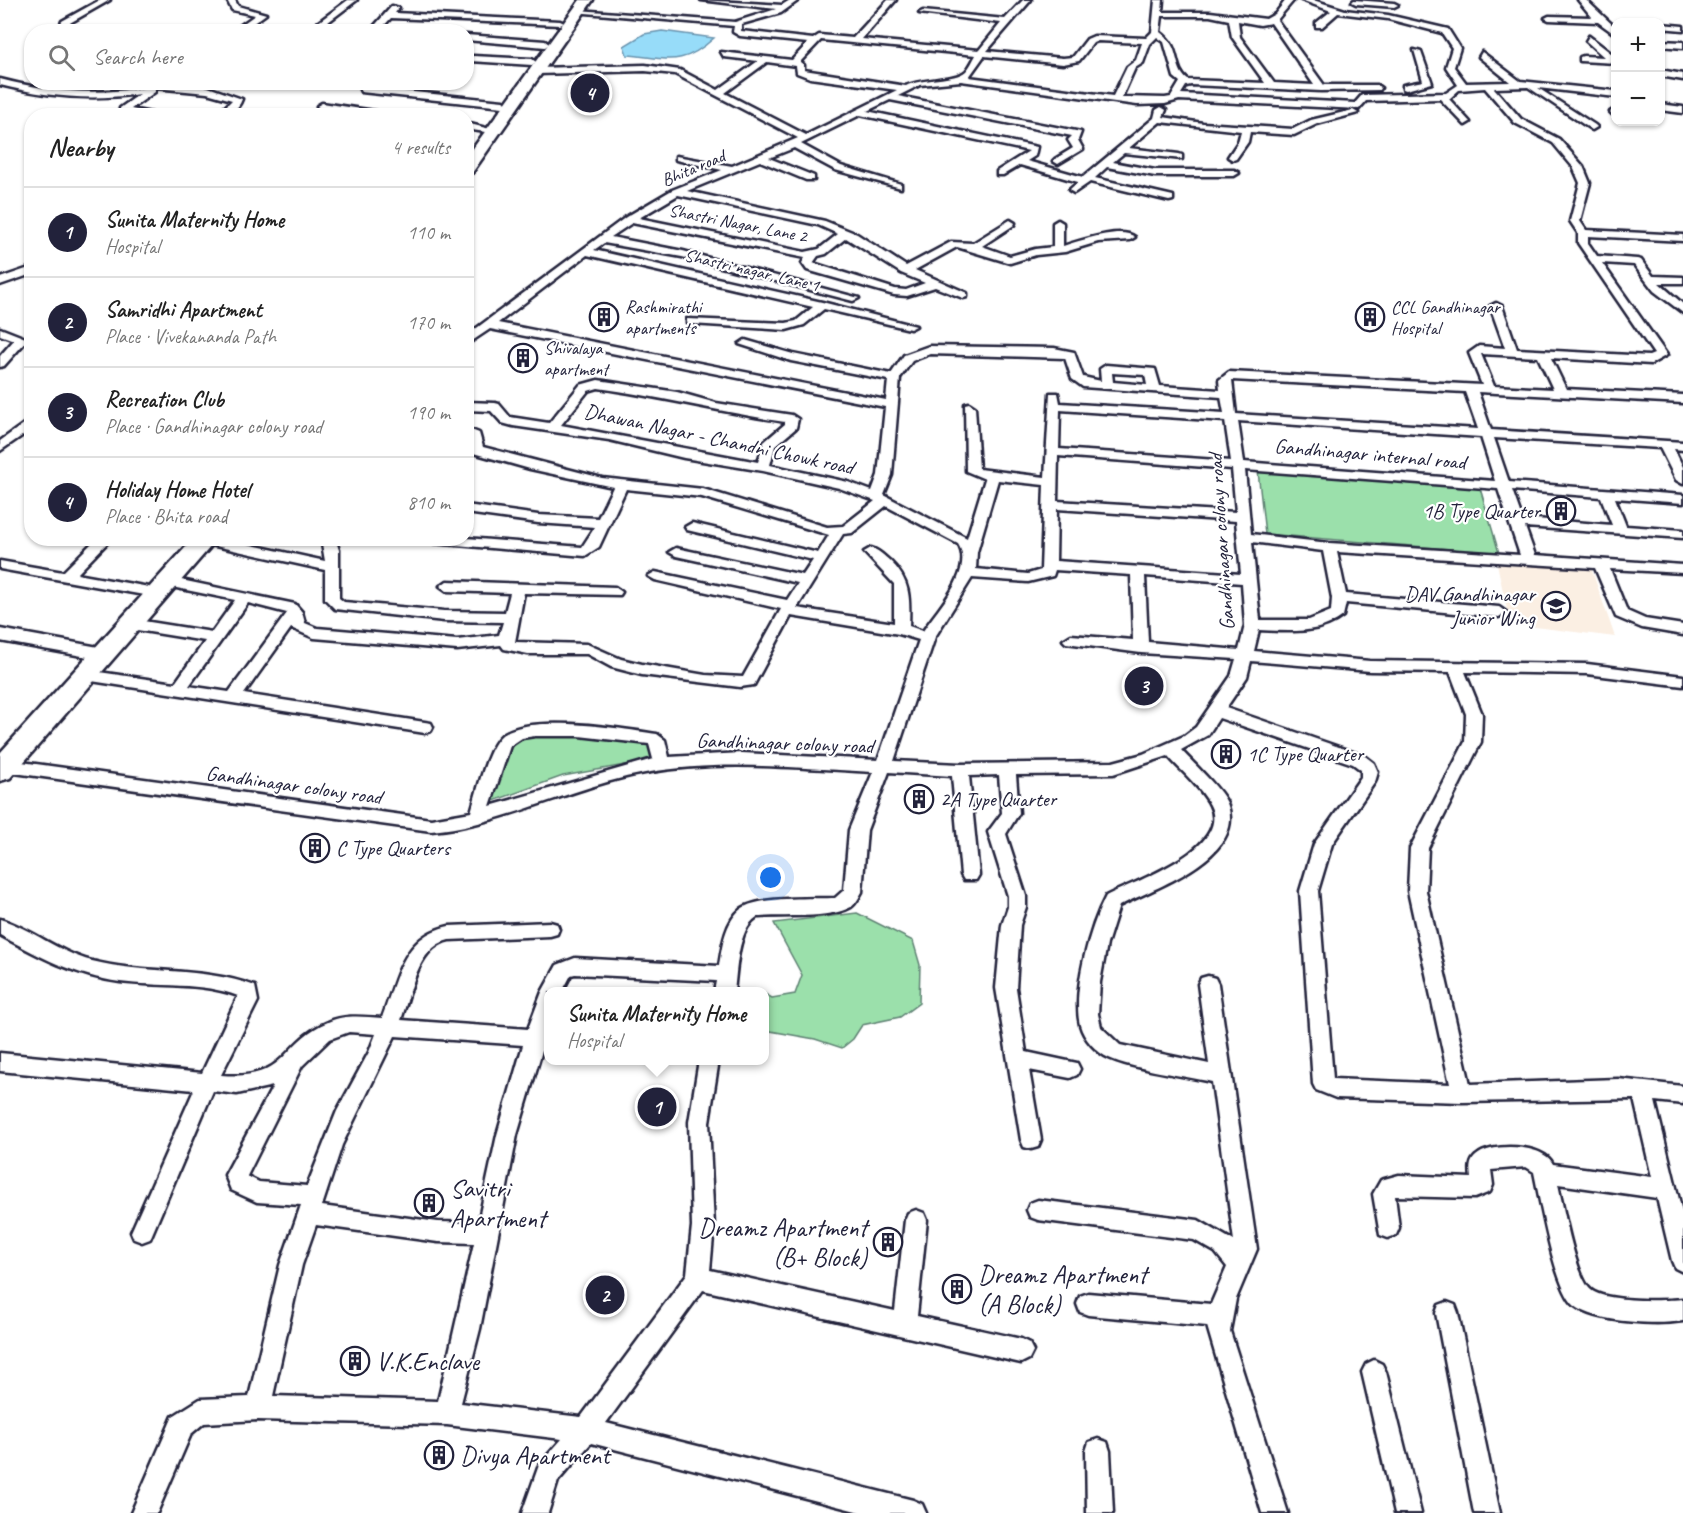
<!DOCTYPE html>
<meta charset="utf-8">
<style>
body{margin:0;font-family:Caveat,sans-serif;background:#f6f6f6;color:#222}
.controls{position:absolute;right:18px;top:18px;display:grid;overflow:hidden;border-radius:12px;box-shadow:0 2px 4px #0004}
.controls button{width:54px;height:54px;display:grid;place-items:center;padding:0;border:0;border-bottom:2px solid #e0e0e0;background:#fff;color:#222;font:30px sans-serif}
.you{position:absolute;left:771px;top:878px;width:21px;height:21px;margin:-15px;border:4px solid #fff;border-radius:50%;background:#1a73e8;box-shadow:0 0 0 9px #1a73e833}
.badge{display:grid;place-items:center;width:39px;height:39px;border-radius:50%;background:#22223b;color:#fff;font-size:20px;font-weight:700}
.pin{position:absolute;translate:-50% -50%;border:3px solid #fff;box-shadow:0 2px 6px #0006}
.popup{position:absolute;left:544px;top:987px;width:225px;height:78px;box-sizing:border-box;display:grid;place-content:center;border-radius:12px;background:#fff;filter:drop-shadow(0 2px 4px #0005);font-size:20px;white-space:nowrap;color:#767676}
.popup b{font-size:22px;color:#222}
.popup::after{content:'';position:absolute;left:50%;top:100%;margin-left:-12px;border:12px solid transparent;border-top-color:#fff}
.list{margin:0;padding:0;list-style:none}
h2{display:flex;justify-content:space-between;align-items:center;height:78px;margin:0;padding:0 24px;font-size:26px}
h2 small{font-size:20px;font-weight:400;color:#767676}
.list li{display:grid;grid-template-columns:39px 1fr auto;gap:18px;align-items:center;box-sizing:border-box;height:90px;padding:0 24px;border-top:2px solid #e0e0e0}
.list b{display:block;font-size:22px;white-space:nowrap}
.list p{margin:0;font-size:20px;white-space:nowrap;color:#767676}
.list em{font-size:20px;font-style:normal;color:#767676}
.icon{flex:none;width:33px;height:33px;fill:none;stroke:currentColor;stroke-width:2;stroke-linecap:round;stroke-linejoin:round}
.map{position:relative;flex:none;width:1683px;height:1513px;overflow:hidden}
.search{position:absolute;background:#fff;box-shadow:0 2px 4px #0004;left:24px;top:24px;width:450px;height:66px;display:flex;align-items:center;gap:15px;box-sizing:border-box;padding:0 21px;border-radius:24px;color:#767676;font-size:22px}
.panel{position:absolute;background:#fff;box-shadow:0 2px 4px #0004;left:24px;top:108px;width:450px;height:438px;border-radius:24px}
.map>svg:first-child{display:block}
</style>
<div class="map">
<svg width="1683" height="1513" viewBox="0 0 1683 1513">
<rect width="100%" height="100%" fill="#fff"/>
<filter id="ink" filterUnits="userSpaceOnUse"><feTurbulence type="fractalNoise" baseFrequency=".0167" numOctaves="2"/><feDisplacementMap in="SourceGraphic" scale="12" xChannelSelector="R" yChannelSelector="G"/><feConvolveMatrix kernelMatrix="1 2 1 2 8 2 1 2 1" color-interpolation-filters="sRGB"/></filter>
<g filter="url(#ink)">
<path fill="#fbefe3" d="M1496,559L1591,568L1615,637L1510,624Z"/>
<path fill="#9be0ab" stroke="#5e8173" stroke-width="1.5" d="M1258,471L1480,488L1499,553L1265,534Z
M581,734L652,744L653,760L563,776L485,804L507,743L529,736Z
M857,913L913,941L920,965L919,1003L900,1017L862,1025L853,1039L842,1048L815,1039L765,1030V994L772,998L795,994L802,975L774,923Z"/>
<path fill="#97dcf9" stroke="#6892ad" stroke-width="1.5" d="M662,31L714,38C681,68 668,58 627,55L624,46L644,34Z"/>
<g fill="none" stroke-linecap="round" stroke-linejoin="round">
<g stroke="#22223b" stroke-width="5">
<path id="minor" d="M100,0H110L68,24L65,32H57L62,21Z
M227,0H235L238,6L266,14L241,32H231L255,15L232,10Z
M348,0H357L315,32H305Z
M701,0L782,5L790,0H799L781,13L742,24L741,31L813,39L819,35L853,38L888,0H896L862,39L979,50L1001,23L919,13L923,11L1005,19L1023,0H1031L987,51L1063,58L1073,57L1087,39L1094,36L1146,38L1152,32L1155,0H1163L1162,12H1210L1266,19L1275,14L1286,0H1294L1277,20L1324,85H1377L1381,88L1380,90L1321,91L1191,85L1186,86L1181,94L1355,103L1362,95L1446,93L1458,85L1446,67L1452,48L1442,33L1388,19L1338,13L1322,27H1316V23L1331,11L1301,0H1313L1345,10L1388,15L1448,29L1460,48L1454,67L1466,83L1510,82L1479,57L1482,52L1520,81L1616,91V97L1538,88L1595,125L1597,127L1592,130L1528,87L1494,88L1521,119L1559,139L1583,166L1590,183L1580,221L1586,230L1683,235V241L1588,236V243L1597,256L1637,259L1641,260L1653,276L1683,277V283H1659L1683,304V313L1654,291L1634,265L1602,263L1667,355L1651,364L1551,358L1566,389L1683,395V403L1478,392L1491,430L1683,442V450L1674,449L1683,467V484L1676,480L1660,448L1494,438L1509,482L1683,495V503L1615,498L1626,526L1683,530V538L1525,527L1535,555L1683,565V573L1610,569L1627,611L1645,619L1683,625V635L1642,628L1616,617L1595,568L1337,552L1346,594L1499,607L1506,612L1499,617L1346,603L1343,616C1319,635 1288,631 1259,630L1254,651L1370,661L1587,664L1683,676V686L1587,674L1465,672L1482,714L1481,742L1428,848L1426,891L1470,1084L1618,1079L1683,1086V1104L1655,1101L1683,1216V1272L1675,1268L1672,1261L1657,1198L1558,1184C1563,1206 1576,1278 1591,1290C1606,1302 1664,1301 1683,1299V1321C1657,1325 1597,1323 1575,1306C1555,1290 1540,1200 1534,1172L1526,1167L1491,1170L1493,1185L1490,1192L1475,1198L1395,1196L1399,1228L1396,1235L1388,1238L1380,1235L1373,1194L1381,1180L1399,1175L1471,1178C1470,1170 1469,1162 1476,1156C1491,1142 1544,1144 1553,1164L1652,1177L1634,1099L1462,1102L1336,1098L1316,1090L1313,1084L1300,891L1314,844L1361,777V770L1353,764L1219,718L1208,735L1181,750C1192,762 1222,790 1227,803C1248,857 1154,888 1119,906L1107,944L1100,982L1098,1014L1101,1027L1120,1045L1209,1064L1198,984L1201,978L1208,976L1215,978L1218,984L1257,1249L1236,1299L1230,1331L1288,1513H1262L1207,1326L1088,1315L1080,1312L1077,1304L1080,1296L1088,1293L1211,1304L1227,1267L1215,1252L1194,1240L1038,1220L1030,1217L1027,1210L1030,1203L1038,1200L1198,1220L1234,1241L1212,1082C1185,1076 1133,1069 1109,1058C1096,1052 1084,1039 1080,1025C1072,991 1090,926 1106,896C1132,882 1233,849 1210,805C1201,787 1181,771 1168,756L1113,774L1016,775L1019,813L1006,834L1026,896V907L1020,925L1016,988L1026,1052L1077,1063L1080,1069L1077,1075L1070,1078L1029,1070L1041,1140L1038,1147L1031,1149L1024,1147L1021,1140L996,988L1002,925L1008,907V896L988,832L1002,813L999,775L969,776L979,875L976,880H964L961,875L952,776L889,772L867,830L862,892C859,897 856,904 851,907C831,919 781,915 757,917C737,930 737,970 734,992H714L716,981L575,974L571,975L562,992H549V1027L517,1135L480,1329L461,1403L581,1417L687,1274L692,1226L689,1122L699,1060H719L709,1122L714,1226L710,1270L895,1311L905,1220L908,1213L916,1210L924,1213L927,1220L917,1316L1021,1339L1029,1343L1033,1351L1029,1359L1021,1363L703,1290L606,1423L913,1500L922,1504L926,1513H864L591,1443L558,1481L548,1513H522L539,1465L562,1439L447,1425L258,1420L204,1423L191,1434L157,1513H131L173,1416L200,1399L249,1397L280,1265L301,1205L257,1202L231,1190L225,1175L273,1086L237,1094L213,1091L150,1239L142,1242L134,1239L131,1232L194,1090L0,1071V1053L202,1073L238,996C202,982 158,987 120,982C76,976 38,956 0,935V919C32,929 58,952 92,961C146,975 202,966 255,986L258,1001L221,1075C289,1081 280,1042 328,1022C346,1014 363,1017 382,1018C397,979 402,936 449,926L550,922L557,924L559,929L557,934L550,936L449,940C417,947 411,993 401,1020L528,1029L542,992L557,965L575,958L719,966C722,947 725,922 741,909C757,896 813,899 835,898L844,890L849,830L873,772C797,768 720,759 645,773C573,786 504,825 431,831L0,771V759L431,819L471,812C477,793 487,747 502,735C529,713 624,729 657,734L665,740L669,757L742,753L878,760L919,640L899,634L791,616L754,685L740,687L642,675L611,667L587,654H528L504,649L501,645L457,650L314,638L291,628L244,694L431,723L433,727L431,731L425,733L85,680L77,675L85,670L175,683L205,641L131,629L124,624L126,621L131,619L212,632L235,600L162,585L160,582L162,579L167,577L295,604L302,612L305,623L317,628L457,640L499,635L503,622L444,621L335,609L325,599V570L206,544L199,540L219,538L325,561L321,538H335L339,550V598L344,602L444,611L505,612L510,593L447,591L440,586L447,581L615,587L622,592L620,595L524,593L515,642L587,644L621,659L642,664L705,675L743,677L781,609L655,580L648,576L655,572L787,600L798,583L676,556L669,552L676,548L803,575L813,560L687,530L685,527L692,523L818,553L829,535L702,497L626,489L599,547L585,556L421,542L414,538H466L582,547L595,527L538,523L466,513V505L538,515L598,518L613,487L530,469L473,453L469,447L466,428L479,433L483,447L602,478L703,489L827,527L843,526L875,501L839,488L763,471L684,458L609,440L513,426L502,423L491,411L466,410V402L495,403L499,404L510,417L549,423L580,385L598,380L677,392L716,403L792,415L798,419L796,428L775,446L770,465L848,482L872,491L878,475L885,407L490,329L466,345V336L626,217L672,190L722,170L676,160V156L732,166L798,138L675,74L645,71L537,74L533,71L537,68L645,65L680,70L718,90L758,61L724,57L721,52L792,60L808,43L740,36L733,32L734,26L574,12L578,10L735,22L776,9ZM1162,16H1210L1229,20L1232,37L1265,83L1188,80C1172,68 1182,47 1160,32ZM1238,21L1260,25L1271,23L1314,85L1274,83L1240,37ZM1157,37L1164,42L1174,77L1180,82L1171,97L1165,98L1122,97L1135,68L1143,63L1150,44ZM821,40L976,55C973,60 970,67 966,71C955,81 921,78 906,86L804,70V65L800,62ZM1098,41L1142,43L1136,60L1127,67L1113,96L969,77L984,56L1063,64L1079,61L1093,43ZM767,62L796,66L797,73L810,78L897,90L806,135L725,93ZM961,81L1137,105L1165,104L1179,100L1359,109L1366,101L1440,99L1465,125L1470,122L1449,99L1459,90L1485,88L1515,123L1553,143L1573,167L1580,183L1570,221L1578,233V243L1654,354L1649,356L1517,349L1502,306L1496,303L1490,306L1505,348L1479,346L1469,353L1482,385L1229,372L1219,380L1220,390L1160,386L1155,369L1106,365L1100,369L1101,381L1083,377L1074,352L1054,348L929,346L904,355L891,374L793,354L745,340L739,344L791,361L888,380L886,400L498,323L587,255L813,307L796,321L786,323L687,319V323L691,324L786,330L804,325L824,309L910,329L916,326L822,302L594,250L604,243L682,257L853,301L859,298L683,251L611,237L632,223L805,258L802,263L807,270L894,295L907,296L935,287L963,298L967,297V293L915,270L957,247L1010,263L1036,255L1065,252L1098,242L1130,240L1135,237C1121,226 1080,241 1063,246V223L1058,220L1053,223V247L1035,249L1010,256L982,246L1014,225L1015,223L1010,220L973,243L951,242L906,266L857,234L825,221L687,191L760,161L806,180H814V176L769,158L794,148L835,170L901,188V184L841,166L801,144L860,115L1029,151L997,171V175H1003L1020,165L1078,182L1069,190L1074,193L1090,182L1169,201L1173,200V196L1095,178L1107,167L1155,176H1234L1239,173L1234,170H1155L1113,162L1124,153L1182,159V155L1179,154L1129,148L1160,122L1241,131L1238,142L1228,157L1233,160L1236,159L1248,142L1250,132L1294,135L1317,124L1358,113L1353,110L1311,120L1293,129L1203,123L1163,117L1166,110L1161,107L1156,110L1154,118L1083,177L1027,161L1035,156L1037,147L867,111L890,100L1072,136L1068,140L1073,148L1055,159L1053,161L1058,164L1083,149L1078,140L1081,132L898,96L920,85ZM678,195L818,225L838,234L819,249L805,252L639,218ZM846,238L901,273L925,283L906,290L895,289L813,263L818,256L826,254ZM930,354L1065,358L1072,379L1083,387L1221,397L1224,413L1060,403L1058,393H1050L1045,477L979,469L975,407L969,403L965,404L966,471L985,479L967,538L884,495L892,475L900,378L912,361ZM1481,354L1538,357L1553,389L1494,386ZM1112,373L1145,375L1147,385L1113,382ZM1232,380L1465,392L1478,429L1236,414ZM598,388C661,397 722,412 785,422V424L764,442L758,462L561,425L588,391ZM1060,410L1225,421L1231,461L1059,449ZM1238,421L1481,437L1495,481L1244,462ZM1058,456L1232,469L1236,512L1057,501ZM1245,470L1498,489L1520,555L1329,543L1251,534ZM998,480L1044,485L1041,570L1028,574L976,569L977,552ZM1512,490L1601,497L1612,525L1522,518ZM886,506L958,544C975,571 938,608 923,631L909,626C910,599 911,581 890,561C884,556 879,550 871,548L864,552L894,584V623L797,608L843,534L852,533ZM1057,509L1236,521L1241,574L1056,561ZM1252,542L1323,551L1332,598L1331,611L1309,620H1260ZM1055,570L1131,575L1133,640L1071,635L1063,640L1066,643L1141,653L1236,659L1231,676L1196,727L1184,736L1143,754L1113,762L960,764L894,761L935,637L972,578L1028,582L1053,576ZM1145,576L1242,583L1245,625L1239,650L1148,642ZM248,603L287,613L229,692L189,686ZM1251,661L1370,671L1450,672L1466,714L1465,742L1410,848L1408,891L1450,1084L1333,1079L1318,891L1332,844L1375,782L1378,772L1374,763L1365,756L1226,708L1247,677ZM535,736H579L649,744L653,759L490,806L510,746L522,738ZM349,1032L376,1034L369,1052L337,1111L307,1186L259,1182L247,1176L302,1066L330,1039ZM395,1036L523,1045L497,1135L478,1223L438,1222L322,1206L342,1145ZM316,1225L438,1242L474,1243L438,1401L273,1396L302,1265Z
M1354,0L1394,3L1398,5L1394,7L1356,4L1352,2Z
M1578,0H1586L1616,28V35L1598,22L1549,20L1545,18L1549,16L1592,17Z
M392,6L399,8L395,13L560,21L564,23L560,25L391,18L378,32H369Z
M1661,24L1683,26V30L1660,28Z
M466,35L545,41L549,44L545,47L466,40Z
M1589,36L1616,57V63L1580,61V57L1583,56L1604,57L1586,41Z
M1660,41L1683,42V48L1660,46Z
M1414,50L1421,52L1432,83L1406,90L1403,89V85L1423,81Z
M473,56L532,59L536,62L532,65L470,61L469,59Z
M1660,70L1683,74V80L1660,76Z
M0,79C52,93 99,95 152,87L155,88V92L131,109L166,116L120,112V108L140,94C91,101 47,97 0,85Z
M158,83L208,87L242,99C238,111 227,116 216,116L232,100L207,93L155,88L154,86Z
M364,87L503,101L508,104L503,107L361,92L360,90Z
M322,103L388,113L392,116H367L319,108L317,106Z
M1660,104L1683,107V113L1660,110Z
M1615,109L1616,115L1612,114L1610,112Z
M466,123L490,129L485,132L466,129Z
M32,267V274L0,285V278Z
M0,328L28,339L4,366L0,367V356L14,340L0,335Z
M32,418V429L0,451V441Z
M97,538H112L77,574L149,587L151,590L149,593L144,595L0,569V561L63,572Z
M1447,1302L1455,1305L1458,1313L1500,1513H1474L1436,1313L1439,1305Z
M1374,1360L1382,1364L1386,1372L1421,1513H1395L1362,1372L1366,1364Z
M1098,1439L1107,1442L1110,1451L1113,1513H1087L1086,1451L1089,1442Z"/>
</g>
<g stroke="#22223b" stroke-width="5">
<path id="tertiary" d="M0,629L104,648L111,649L114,654L111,659L104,660L0,641Z"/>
</g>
<g stroke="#22223b" stroke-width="5">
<path id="primary" d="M580,0H593L472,173L466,175V158Z
M194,538H218L10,778L0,781V753Z"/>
</g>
<use href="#minor" fill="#fff" fill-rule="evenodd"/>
<use href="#tertiary" fill="#fff" fill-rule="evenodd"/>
<use href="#primary" fill="#fff" fill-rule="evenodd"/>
</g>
</g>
<defs>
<g id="building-ring" transform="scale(1.5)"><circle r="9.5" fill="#fff" stroke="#22223b" stroke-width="1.5"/><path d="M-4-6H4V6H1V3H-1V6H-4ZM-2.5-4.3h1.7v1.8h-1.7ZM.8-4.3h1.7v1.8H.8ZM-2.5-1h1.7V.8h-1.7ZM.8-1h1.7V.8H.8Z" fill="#22223b"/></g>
<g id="school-ring" transform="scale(1.5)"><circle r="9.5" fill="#fff" stroke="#22223b" stroke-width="1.5"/><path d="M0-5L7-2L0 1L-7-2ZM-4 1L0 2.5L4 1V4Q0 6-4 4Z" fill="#22223b"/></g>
</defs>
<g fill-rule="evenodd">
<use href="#building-ring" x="604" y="317"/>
<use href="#building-ring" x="1370" y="317"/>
<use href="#building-ring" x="523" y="358"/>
<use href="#building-ring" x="1561" y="511"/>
<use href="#school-ring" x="1556" y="606"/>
<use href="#building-ring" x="1226" y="754"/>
<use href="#building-ring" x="919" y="799"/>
<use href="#building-ring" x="315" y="848"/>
<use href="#building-ring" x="429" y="1203"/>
<use href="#building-ring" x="888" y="1242"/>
<use href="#building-ring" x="957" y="1289"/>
<use href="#building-ring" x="355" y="1361"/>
<use href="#building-ring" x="439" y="1455"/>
</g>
<g text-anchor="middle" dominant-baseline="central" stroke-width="4.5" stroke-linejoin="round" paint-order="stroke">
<g font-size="18" fill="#22223b" stroke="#fff">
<text transform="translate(693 168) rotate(-23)">Bhita road</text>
<text transform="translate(738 223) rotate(11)">Shastri Nagar, Lane 2</text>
<text transform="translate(752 270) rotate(13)">Shastri nagar, Lane 1</text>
</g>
<g font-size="18" fill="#22223b" stroke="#fff" text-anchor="start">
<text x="625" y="307">Rashmirathi<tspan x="625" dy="21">apartments</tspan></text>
<text x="1391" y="307">CCL Gandhinagar<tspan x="1391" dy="21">Hospital</tspan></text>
<text x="544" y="348">Shivalaya<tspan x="544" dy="21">apartment</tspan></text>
</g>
<g font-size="21" fill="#22223b" stroke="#fff">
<text transform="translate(719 439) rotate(12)">Dhawan Nagar - Chandni Chowk road</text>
<text transform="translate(1370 454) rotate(5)">Gandhinagar internal road</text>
<text transform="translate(1221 542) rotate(-94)">Gandhinagar colony road</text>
<text transform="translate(785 743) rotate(2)">Gandhinagar colony road</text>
<text transform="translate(294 785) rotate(8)">Gandhinagar colony road</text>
</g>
<g font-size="21" fill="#22223b" stroke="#fff" text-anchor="start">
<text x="1540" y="511" text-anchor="end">1B Type Quarter</text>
<text x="1535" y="594" text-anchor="end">DAV Gandhinagar<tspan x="1535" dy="24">Junior Wing</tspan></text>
<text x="1247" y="754">1C Type Quarter</text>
<text x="940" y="799">2A Type Quarter</text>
<text x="336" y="848">C Type Quarters</text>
</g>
<g font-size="26" fill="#22223b" stroke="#fff" text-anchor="start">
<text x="450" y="1188">Savitri<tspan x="450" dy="30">Apartment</tspan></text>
<text x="867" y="1227" text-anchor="end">Dreamz Apartment<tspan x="867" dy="30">(B+ Block)</tspan></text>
<text x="978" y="1274">Dreamz Apartment<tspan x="978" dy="30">(A Block)</tspan></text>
<text x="376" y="1361">V.K.Enclave</text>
<text x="460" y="1455">Divya Apartment</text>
</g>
</g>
</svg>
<div class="controls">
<button>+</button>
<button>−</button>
</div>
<div class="you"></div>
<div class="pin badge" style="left:657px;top:1107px">1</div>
<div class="popup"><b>Sunita Maternity Home</b>Hospital</div>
<div class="pin badge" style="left:605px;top:1295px">2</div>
<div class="pin badge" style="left:1144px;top:686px">3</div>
<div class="pin badge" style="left:590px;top:93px">4</div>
<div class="search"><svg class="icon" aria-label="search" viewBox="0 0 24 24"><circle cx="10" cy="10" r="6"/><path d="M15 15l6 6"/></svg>Search here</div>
<section class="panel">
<h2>Nearby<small>4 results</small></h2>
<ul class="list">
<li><span class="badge">1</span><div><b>Sunita Maternity Home</b><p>Hospital</p></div><em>110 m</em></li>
<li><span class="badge">2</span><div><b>Samridhi Apartment</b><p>Place · Vivekananda Path</p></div><em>170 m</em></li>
<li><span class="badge">3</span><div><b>Recreation Club</b><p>Place · Gandhinagar colony road</p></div><em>190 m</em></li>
<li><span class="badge">4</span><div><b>Holiday Home Hotel</b><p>Place · Bhita road</p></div><em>810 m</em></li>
</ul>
</section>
</div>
